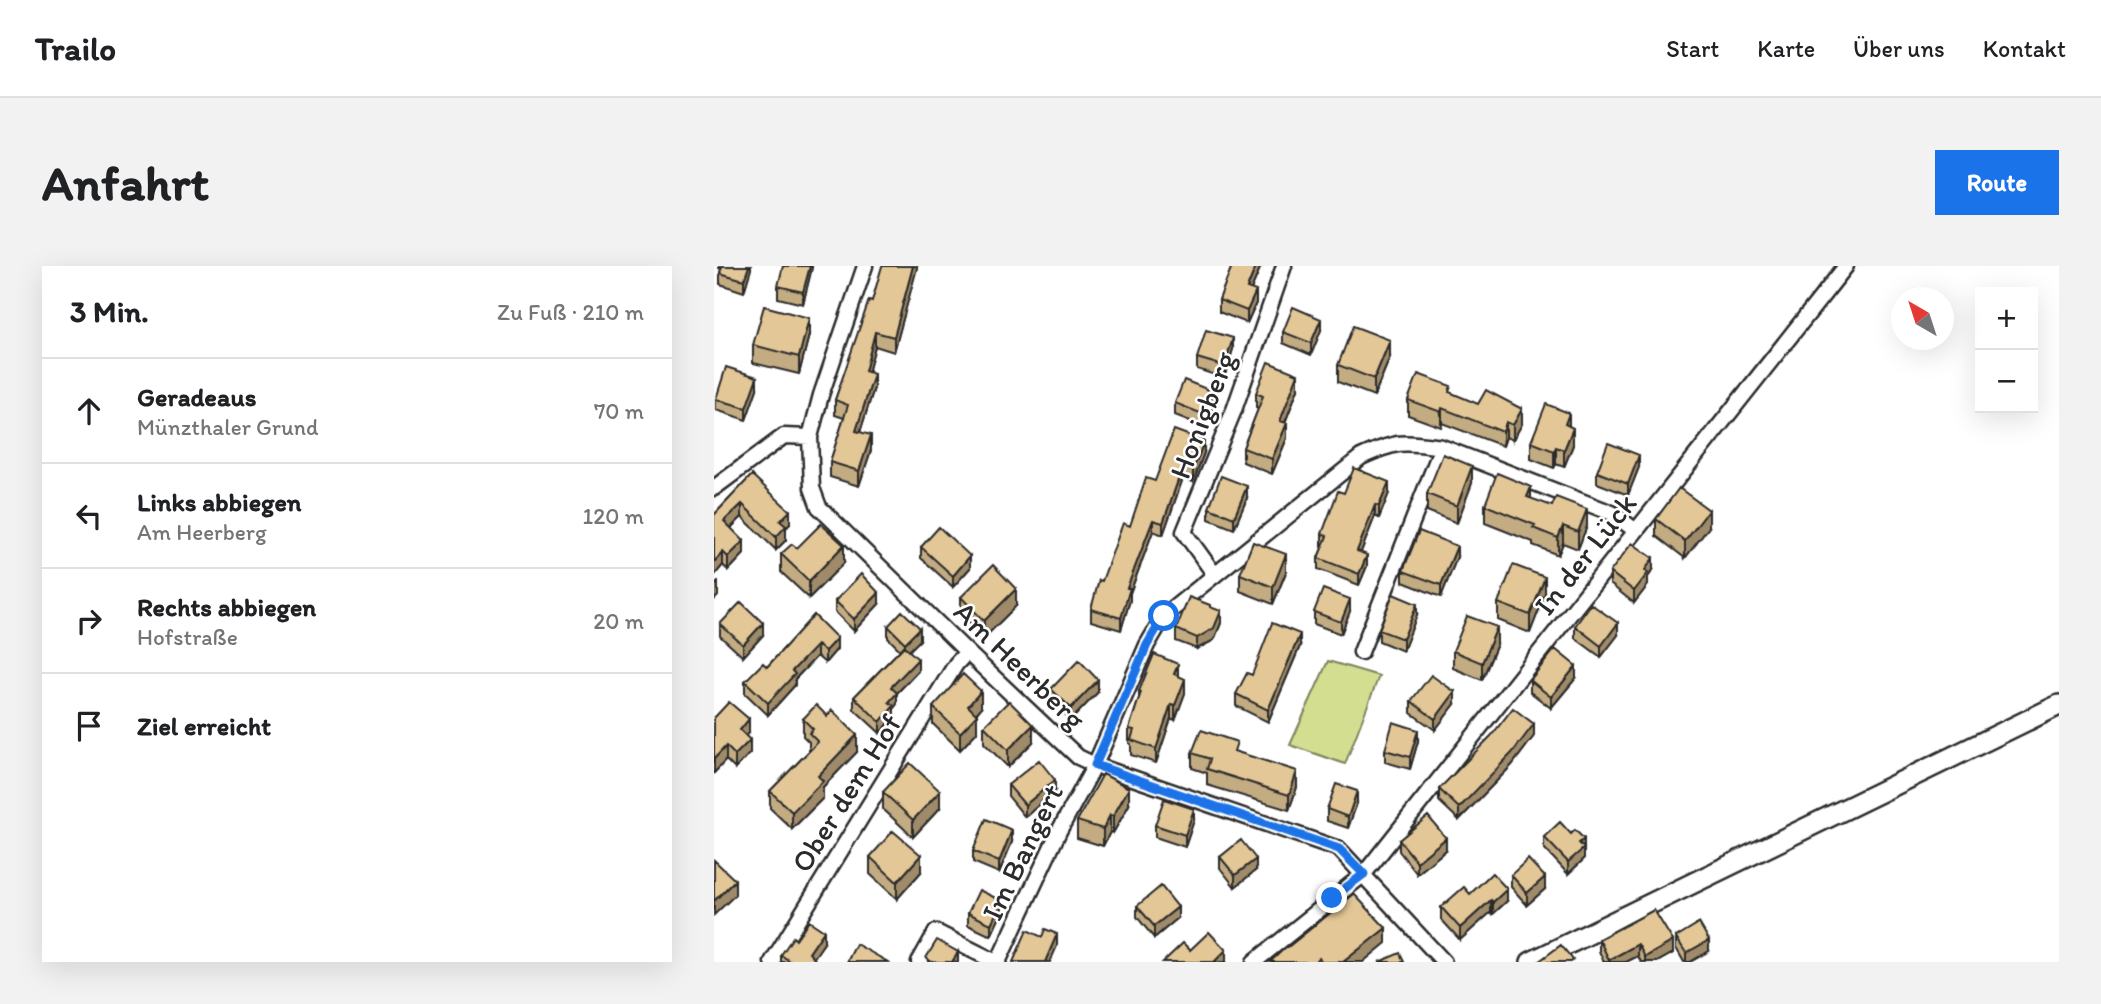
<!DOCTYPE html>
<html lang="de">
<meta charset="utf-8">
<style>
body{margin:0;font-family:Itim,sans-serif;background:#f2f2f2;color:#202124}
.controls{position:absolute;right:21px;top:21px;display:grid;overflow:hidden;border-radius:0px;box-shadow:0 7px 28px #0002}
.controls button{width:63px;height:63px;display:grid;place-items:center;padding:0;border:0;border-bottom:2px solid #e0e0e0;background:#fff;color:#202124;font:35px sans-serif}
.compass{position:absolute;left:1177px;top:21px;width:63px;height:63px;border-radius:50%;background:#fff;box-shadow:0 7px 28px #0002;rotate:321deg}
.stop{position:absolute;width:21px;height:21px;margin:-16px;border:5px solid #1a73e8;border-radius:50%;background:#fff}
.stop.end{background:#1a73e8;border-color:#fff;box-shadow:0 2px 7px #0008}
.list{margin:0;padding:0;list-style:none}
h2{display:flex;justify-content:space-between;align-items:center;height:91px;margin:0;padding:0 28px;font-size:30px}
h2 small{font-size:23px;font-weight:400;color:#757577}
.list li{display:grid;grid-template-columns:46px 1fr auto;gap:21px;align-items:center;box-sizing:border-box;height:105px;padding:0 28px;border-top:2px solid #e0e0e0}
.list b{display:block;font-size:26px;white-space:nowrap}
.list p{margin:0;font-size:23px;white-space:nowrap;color:#757577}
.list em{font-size:23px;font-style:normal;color:#757577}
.icon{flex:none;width:38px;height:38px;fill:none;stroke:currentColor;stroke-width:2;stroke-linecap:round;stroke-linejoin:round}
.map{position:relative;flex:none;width:1345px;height:696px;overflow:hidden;border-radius:0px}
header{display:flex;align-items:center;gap:42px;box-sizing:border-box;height:98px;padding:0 35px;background:#fff;border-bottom:2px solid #e0e0e0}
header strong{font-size:33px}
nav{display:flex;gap:38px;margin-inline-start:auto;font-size:24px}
.intro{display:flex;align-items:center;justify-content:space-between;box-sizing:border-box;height:168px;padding:0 42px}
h1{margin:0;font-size:49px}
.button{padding:18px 32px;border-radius:0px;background:#1a73e8;color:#fff;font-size:24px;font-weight:700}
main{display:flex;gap:42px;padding:0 42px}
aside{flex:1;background:#fff;border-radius:0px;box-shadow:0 7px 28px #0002}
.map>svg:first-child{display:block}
</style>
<header>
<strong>Trailo</strong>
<nav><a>Start</a><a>Karte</a><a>Über uns</a><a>Kontakt</a></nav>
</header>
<div class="intro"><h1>Anfahrt</h1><a class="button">Route</a></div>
<main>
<aside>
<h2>3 Min.<small>Zu Fuß · 210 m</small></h2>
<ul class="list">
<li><svg class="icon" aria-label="ahead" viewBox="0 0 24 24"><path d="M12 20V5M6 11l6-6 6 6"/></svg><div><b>Geradeaus</b><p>Münzthaler Grund</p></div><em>70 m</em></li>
<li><svg class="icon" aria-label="left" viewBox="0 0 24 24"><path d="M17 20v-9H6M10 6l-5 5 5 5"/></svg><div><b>Links abbiegen</b><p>Am Heerberg</p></div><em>120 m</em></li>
<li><svg class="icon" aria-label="right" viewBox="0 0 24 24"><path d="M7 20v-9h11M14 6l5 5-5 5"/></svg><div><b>Rechts abbiegen</b><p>Hofstraße</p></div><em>20 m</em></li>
<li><svg class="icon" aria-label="arrive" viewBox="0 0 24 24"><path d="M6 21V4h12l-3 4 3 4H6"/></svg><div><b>Ziel erreicht</b></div></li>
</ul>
</aside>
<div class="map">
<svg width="1345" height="696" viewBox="0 0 1345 696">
<rect width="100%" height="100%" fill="#fff"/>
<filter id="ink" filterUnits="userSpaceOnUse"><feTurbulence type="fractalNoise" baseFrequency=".0143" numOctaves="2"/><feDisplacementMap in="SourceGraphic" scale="14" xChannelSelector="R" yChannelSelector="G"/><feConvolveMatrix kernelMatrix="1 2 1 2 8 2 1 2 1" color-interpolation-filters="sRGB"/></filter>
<g filter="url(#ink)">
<path fill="#d3de91" stroke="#7f845e" stroke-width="2" d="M614,395L665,410L631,498L576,479Z"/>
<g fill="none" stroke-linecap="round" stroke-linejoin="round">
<g stroke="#2b2b2b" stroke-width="19">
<path id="minor" d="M151,0L107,129L96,171L98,222L105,241L253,386L364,491L381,499L625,583L730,696
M0,222L70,170L96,171
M501,309L470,266L520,144L570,0
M647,386L728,181
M58,696L242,398L253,386
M205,696L222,666L282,696
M284,696L345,565L381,499L433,379L450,350L647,191C682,175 689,175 728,181L898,247L922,265
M540,696L650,608L1132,0"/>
</g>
<g stroke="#2b2b2b" stroke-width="24">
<path id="secondary" d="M817,696L1345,439"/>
</g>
<use href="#minor" stroke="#fff" stroke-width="14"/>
<use href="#secondary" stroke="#fff" stroke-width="19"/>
</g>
<path fill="#c3ab82" stroke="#2b2b2b" stroke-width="2" d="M5,0H37L30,26L6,18V7L7,2H5Z
M98,0L89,38L64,32V20Z
M203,0L180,86L161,80L154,106L160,122L146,166L157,184L145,220L116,211V196L130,152L121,149V134L158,35Z
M518,0H547L537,23L542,37L533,57L505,46V34Z
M607,64L597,89L569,77V66Z
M95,69L85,108L39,97V79Z
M519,83L510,112L483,103V92Z
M676,91L660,130L624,116V99Z
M43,123L32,154L2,144V133Z
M584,123L571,157L573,172L558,208L529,196V182L544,143L542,142V127Z
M737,127L808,158L799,174L792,171L789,180L728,157L727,161L694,149V134Z
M461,137H500L491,161L461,149Z
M855,160L859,179L850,201L842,198L840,202L817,193V176Z
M490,187L479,216L469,212L449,269L439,265L416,327V334L407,364L377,355V343L388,315L441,215Z
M925,201L914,229L883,217V206Z
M38,209L76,258L72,262V274L62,284L28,251L17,262L30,288L14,305L9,299L0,310V249Z
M758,217L743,257L713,245V228Z
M630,227H675L665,252L661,250L647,286L653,300L645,319L604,303V292L609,280H608V268Z
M533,232L520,263L495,253V242Z
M817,233L873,260L864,283L849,277L844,289L819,279V276L771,257V239Z
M942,253L995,261L971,292L942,270Z
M207,281L256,302L239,321L207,292Z
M83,282L130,297L95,332L67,306V288Z
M743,291L727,331L689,316V305Z
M939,304L934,311V319L920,337L896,318V306Z
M572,306L559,338L526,325V308Z
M831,328L816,367L784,354V337Z
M247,331L302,340L270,372L247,348Z
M121,335L165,338L140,365L121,346Z
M496,341L507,357L500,374L483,383L462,375V363Z
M636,345L627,368L600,358V346Z
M100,349L123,383L111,397L103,390L81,413V419L54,449L31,427V415L53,401Z
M703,349L689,385L665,375V364Z
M6,358L49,369L29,391L6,370Z
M174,360L206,374L195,384L204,405L183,427V438L180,442V452L166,467L140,443V431L186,384L174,372Z
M861,360L904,369L887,391L861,372Z
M783,378L768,414L739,402V385Z
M586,380L554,456L522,440V428L538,409Z
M464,410L471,427L461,454L457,452L442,497L417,489V478L415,477V463L425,432V425Z
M862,412L837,442L816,426V414Z
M337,423L384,426L357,454L337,434Z
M697,435L741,438L721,464L697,447Z
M219,441L267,442L262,448L263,466L246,484L219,458Z
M0,452L35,467L32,470L36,487L21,503L12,494L0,507Z
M89,453L143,486L109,521V532L78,563L56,542V525L95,485V476L89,470Z
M270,460L319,476L294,501L270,477Z
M820,470L798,499L745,554L725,535V523Z
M704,475L696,503L671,496V484Z
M523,486L583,521L575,544L493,519V507L478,502V487Z
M294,519L341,525L311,551L294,530Z
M169,526L226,542L199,571L169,543Z
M643,537L634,562L613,555V543Z
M415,539L399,567L396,566L389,580L363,572V555Z
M480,554L471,581L441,571V559Z
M830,571L870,573V593L854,608L830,582Z
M685,574L732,584L703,608L685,585Z
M298,576L285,607L259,596V585Z
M156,591L207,606L183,633L156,608Z
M506,591L542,604L521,621L506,602Z
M797,609L831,623L813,639L797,621Z
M756,628L793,635L779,648L777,646L746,674L727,653V641Z
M423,640L464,652L440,672L423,651Z
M940,644L959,687L943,696H927L924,690L912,696H890L885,685V673Z
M288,646L277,670L254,659V647Z
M962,671L995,685L976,696H970L962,682Z
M82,674L110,677L99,692L103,696H67V689Z"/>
<path fill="#9f8b6a" stroke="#2b2b2b" stroke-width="2" d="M35,0H37V3L30,26V14Z
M96,0H98V2L89,38V26Z
M199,0H203V2L180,86V71Z
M542,0H547L533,33V22Z
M542,25V37L533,57V45Z
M95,52V69L85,108V91Z
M607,53V64L597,89V77Z
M161,66V80L151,119V105Z
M519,72V83L510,112V100Z
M676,74V91L660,130V113Z
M160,108V122L142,179V165Z
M584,108V123L566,169V155Z
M43,111V123L32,154V142Z
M500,126V137L491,161V149Z
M728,142V157L727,161V146Z
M808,143V158L799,174V159Z
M855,147V164L851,158Z
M792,156V171L789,180V166Z
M573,157V172L558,208V193Z
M859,162V179L850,201V184Z
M157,169V184L145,220V205Z
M490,175V187L479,216V204Z
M842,181V198L840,202V185Z
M925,189V201L914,229V218Z
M469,200V212L449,269V257Z
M758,200V217L743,257V240Z
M675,216V227L665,252V240Z
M533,220V232L520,263V252Z
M817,221V238L813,231Z
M28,238V251L10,268V255Z
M661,239V250L643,296V285Z
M873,243V260L864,283V266Z
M995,244V261L971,292V275Z
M76,245V258L72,262V274L62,284V271L66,255Z
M439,254V265L416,327V334L407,364V352L413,322Z
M849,260V277L844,289V272Z
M30,275V288L14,305V291Z
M130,279V297L95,332V315Z
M743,280V291L727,331V319Z
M9,286V299L0,310V296Z
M572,288V306L559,338V321Z
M653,289V300L645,319V308Z
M256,290V302L239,321V310Z
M939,292V304L934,311V319L920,337V325L931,304Z
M831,311V328L816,367V349Z
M4,316V330L0,334V320Z
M302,323V340L270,372V355Z
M165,327V338L140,365V353Z
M636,333V345L627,368V356Z
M703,338V349L689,385V373Z
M507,345V357L500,374L483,383V372Z
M49,357V369L29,391V379Z
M904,357V369L887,391V380Z
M783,361V378L768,414V397Z
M206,362V374L191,389V377Z
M586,368V380L554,456V444Z
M123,372V383L111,397V385Z
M103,379V390L81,413V419L54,449V437L78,405Z
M204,393V405L183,427V438L180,442V452L166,467V456L175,436L177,421Z
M464,398V412L460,408Z
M862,400V412L837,442V431Z
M471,413V427L461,454V439Z
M384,414V426L357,454V442Z
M267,425V442L254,457V440Z
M741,426V438L721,464V453Z
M457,438V452L442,497V483Z
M263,449V466L246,484V467Z
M35,453V467L26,477V464Z
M820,458V470L798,499L745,554V542Z
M319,459V476L294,501V484Z
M704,464V475L696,503V491Z
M143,469V486L109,521V532L78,563V546L104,510Z
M36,474V487L21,503V489Z
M12,480V494L0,507V493Z
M583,505V521L575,544V529Z
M341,514V525L311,551V539Z
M415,522V539L399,567V550Z
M226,525V542L199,571V554Z
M643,525V537L634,562V551Z
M480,543V554L471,581V569Z
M396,549V566L389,580V563Z
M298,564V576L285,607V596Z
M732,572V584L703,608V596Z
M870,573V593L854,608V596L865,577Z
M207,589V606L183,633V616Z
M542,593V604L521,621V609Z
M831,611V623L813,639V627Z
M21,614V629L0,649V635Z
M793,623V635L779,648V636Z
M777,634V646L746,674V662Z
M288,635V646L277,670V658Z
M464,641V652L440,672V660Z
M672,662V677L649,696H629Z
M110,665V677L97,696L95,687Z
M343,668V680L336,696H331Z
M995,674V685L976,696H972V687Z
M959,675V687L943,696H931V691Z
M924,678V690L912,696H895V694Z
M512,684V696H500Z
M244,686V696H238Z"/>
<path fill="#e3c797" stroke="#2b2b2b" stroke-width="2" d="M8,0H35L30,14L6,7Z
M69,0H96L89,26L64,20Z
M168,0H199L180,71L161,66L151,105L160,108L142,165L157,169L145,205L116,196L134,139L121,134L155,34L158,35Z
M518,0H542L533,22L542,25L533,45L505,34Z
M50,40L95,52L85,91L39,79Z
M579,41L607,53L597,77L569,66Z
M639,60L676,74L660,113L624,99Z
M492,64L519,72L510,100L483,92Z
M554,96L584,108L566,155L573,157L558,193L529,182L549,130L542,127Z
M12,101L43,111L32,142L2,133Z
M704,108L737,120L735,126L764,138L772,124L808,143L799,159L792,156L789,166L728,142L727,146L694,134Z
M470,114L500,126L491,149L461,137Z
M832,138L855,147L851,158L859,162L850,184L842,181L840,185L817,176Z
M460,164L490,175L479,204L469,200L449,257L439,254L413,322H416L407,352L377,343L385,314L388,315L409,257L416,260L432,212L441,215Z
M894,177L925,189L914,218L883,206Z
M729,188L758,200L743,240L713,228Z
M640,202L675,216L665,240L661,239L643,285L653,289L645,308L604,292L613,270L608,268L624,225L630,227Z
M783,207L817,221L813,231L838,240L842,231L873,243L864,266L849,260L844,272L819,262L821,259L771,239Z
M38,209L76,245L66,255L72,260L62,271L28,238L10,255L30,275L14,291L9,286L0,296V249Z
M507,210L533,220L520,252L495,242Z
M965,222L995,244L971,275L942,253Z
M107,258L130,279L95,315L67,288L78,278L83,282Z
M225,261L256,290L239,310L207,281Z
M705,265L743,280L727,319L689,305Z
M539,276L572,288L559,321L526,308Z
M918,277L939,292L931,304L934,307L920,325L896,306Z
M279,299L302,323L270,355L247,331Z
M799,299L831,311L816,349L784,337Z
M147,308L165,327L140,353L121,335Z
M609,323L636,333L627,356L600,346Z
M679,328L703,338L689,373L665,364Z
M475,331L496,339V341L507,345L500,362L483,372L462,363Z
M27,336L49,357L29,379L6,358Z
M877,338L904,357L887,380L861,360Z
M188,345L206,362L191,377L174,360Z
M100,349L123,372L111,385L103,379L78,405L81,408L54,437L31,415L49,397L53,401Z
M753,350L783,361L768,397L739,385Z
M558,357L586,368L554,444L522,428L533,407L538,409Z
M190,380L204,393L177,421L183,427L175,436L180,440L166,456L140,431Z
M841,383L862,400L837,431L816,414Z
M440,388L464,398L460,408L471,413L461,439L457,438L442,483L417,474L420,464L415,463L427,426L425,425Z
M365,394L384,414L357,442L337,423Z
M249,408L267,425L254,440L263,449L246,467L219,441Z
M717,409L741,426L721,453L697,435Z
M295,435L319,459L294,484L270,460Z
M15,436L35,453L26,464L36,474L21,489L12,480L0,493V452Z
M102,439L113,450L118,444L143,469L104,510L109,515L78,546L56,525L104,476L95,467L99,463L89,453Z
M799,442L820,458L798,487L745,542L725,523L777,470Z
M679,456L704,464L696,491L671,484Z
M487,464L523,476L520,485L583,505L575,529L493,503L496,493L478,487Z
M325,494L341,514L311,539L294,519Z
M196,497L226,525L199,554L169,526Z
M389,508L415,522L399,550L396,549L389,563L363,555Z
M622,518L643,525L634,551L613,543Z
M450,533L480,543L471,569L441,559Z
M714,550L732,572L703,596L685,574Z
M272,553L298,564L285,596L259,585Z
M846,556L857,568L861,564L870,573L865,577L870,582L854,596L830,571Z
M179,565L207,589L183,616L156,591Z
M527,574L542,593L521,609L506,591Z
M814,593L831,611L813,627L797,609Z
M0,594L21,614L0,635Z
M778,607L793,623L779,636L777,634L746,662L727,641L750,621L756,628Z
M447,620L464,641L440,660L423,640Z
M265,624L288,635L277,658L254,647Z
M640,628L672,662L629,696H608L605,692L601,696H556L573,680L574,681Z
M940,644L959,675L931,691L924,678L895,694L885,673Z
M95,655L110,665L95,687L103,696H77L67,689L79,671L82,674Z
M985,657L995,674L972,687L962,671Z
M331,663L343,668L331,696H299L313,664L328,671Z
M495,666L512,684L500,696H449L469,677L476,684Z
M223,674L244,686L238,696H218L212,692Z
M142,678L174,696H133Z
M847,679L859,694L857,696H824Z
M686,687L690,696H665Z"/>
</g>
<g fill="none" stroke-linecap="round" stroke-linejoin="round" filter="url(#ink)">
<path stroke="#1a73e8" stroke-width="9" d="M450,350L433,379L381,499L625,583L650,608L618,632"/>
</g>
<g text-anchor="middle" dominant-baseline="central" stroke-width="5" stroke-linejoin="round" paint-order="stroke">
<g font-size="30" fill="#2b2b2b" stroke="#fff">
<text transform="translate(488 149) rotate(-69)">Honigberg</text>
<text transform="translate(871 288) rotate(-52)">In der Lück</text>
<text transform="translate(306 399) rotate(44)">Am Heerberg</text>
<text transform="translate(132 527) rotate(-58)">Ober dem Hof</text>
<text transform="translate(308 586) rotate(-64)">Im Bangert</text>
</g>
</g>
</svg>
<div class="controls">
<button>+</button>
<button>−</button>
</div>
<svg class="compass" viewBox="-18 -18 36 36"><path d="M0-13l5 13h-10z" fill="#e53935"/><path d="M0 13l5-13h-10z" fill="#757577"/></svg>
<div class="stop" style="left:450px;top:350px"></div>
<div class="stop end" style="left:618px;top:632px"></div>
</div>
</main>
